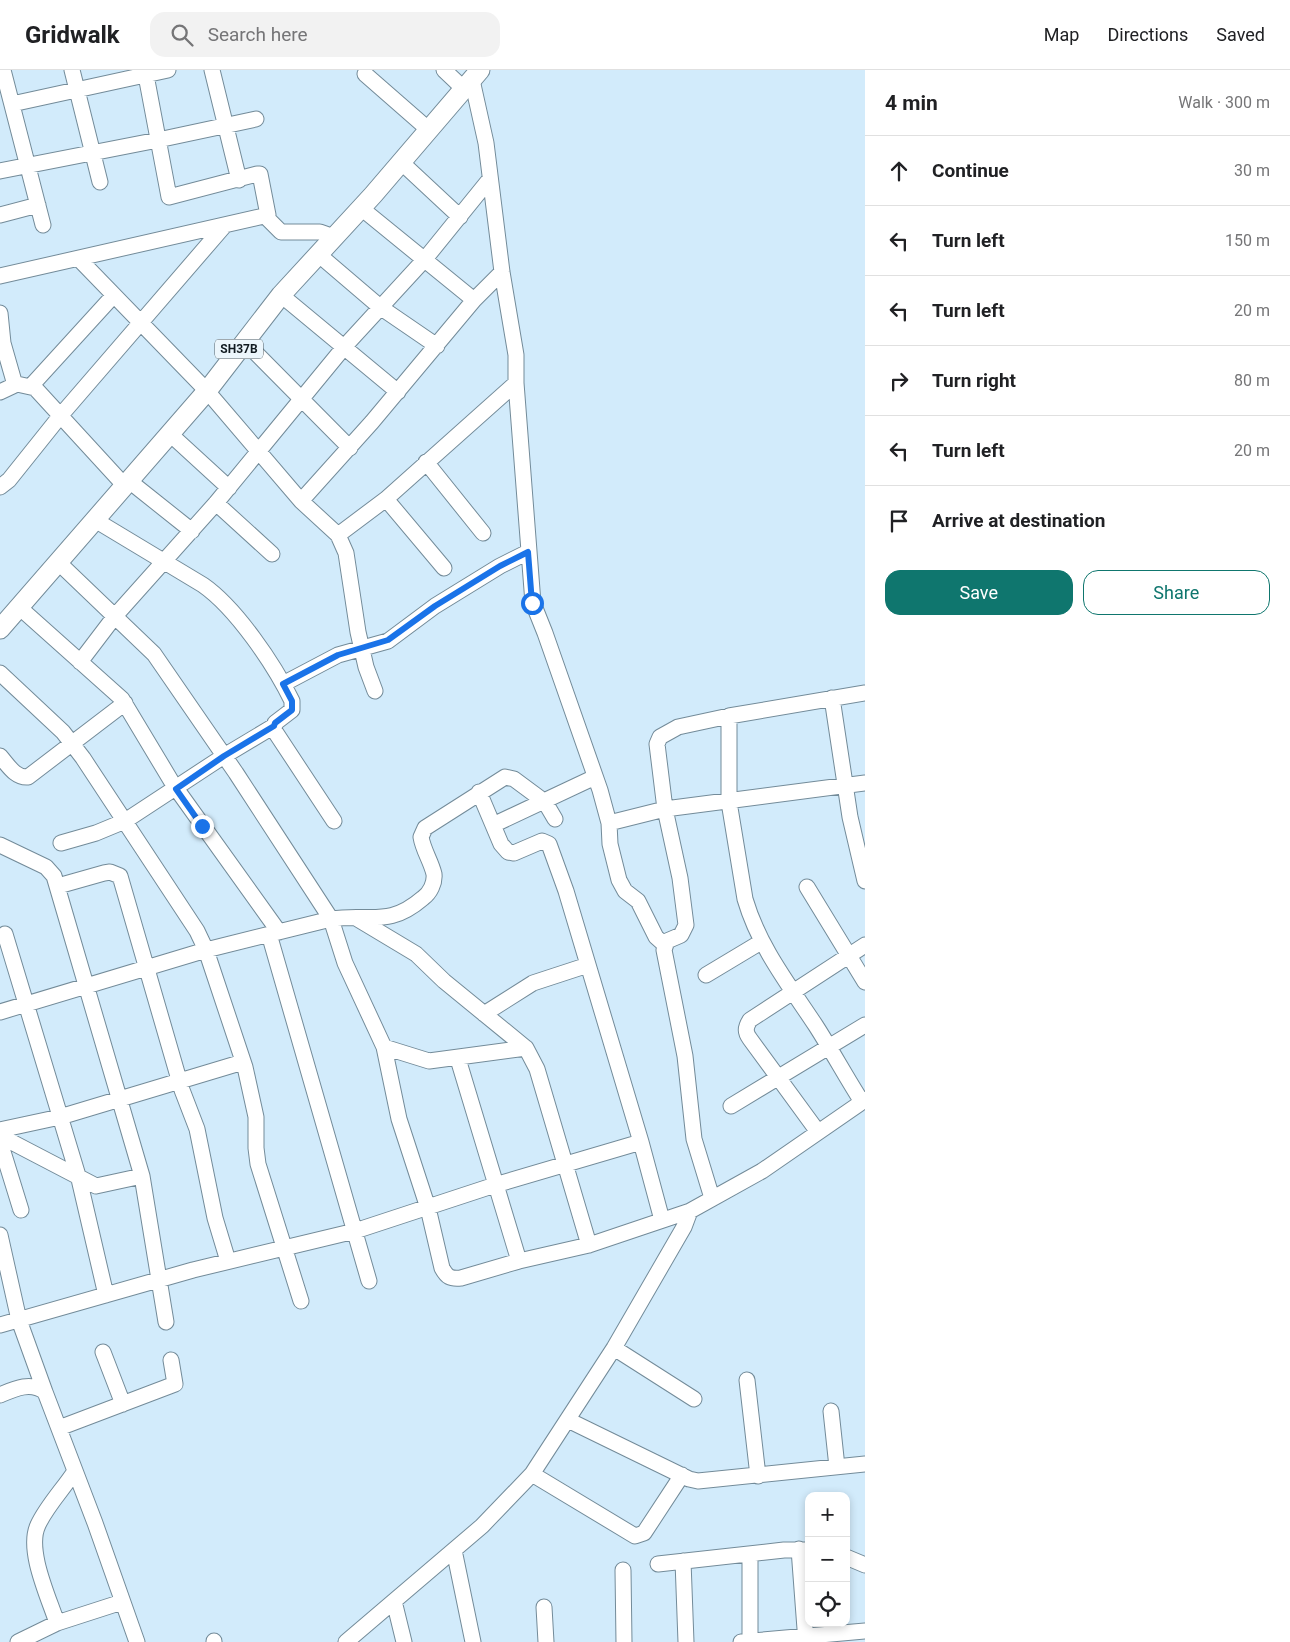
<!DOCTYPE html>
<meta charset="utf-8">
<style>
body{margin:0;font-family:Roboto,sans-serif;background:#f2f2f2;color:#202124}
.controls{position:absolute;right:15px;bottom:15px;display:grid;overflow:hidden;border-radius:10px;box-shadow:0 2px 8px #0003}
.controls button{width:45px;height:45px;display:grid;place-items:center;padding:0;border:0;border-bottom:1px solid #e0e0e0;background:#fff;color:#202124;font:25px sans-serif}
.stop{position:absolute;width:15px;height:15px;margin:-11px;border:4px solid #1a73e8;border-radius:50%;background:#fff}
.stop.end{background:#1a73e8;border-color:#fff;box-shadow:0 1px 5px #0008}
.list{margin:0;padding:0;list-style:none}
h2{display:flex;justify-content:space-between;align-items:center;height:65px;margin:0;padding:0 20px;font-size:21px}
h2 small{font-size:16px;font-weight:400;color:#757577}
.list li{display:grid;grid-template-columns:32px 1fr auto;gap:15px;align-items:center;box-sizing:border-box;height:70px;padding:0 20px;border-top:1px solid #e0e0e0}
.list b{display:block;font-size:19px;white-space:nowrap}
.list em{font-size:16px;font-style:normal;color:#757577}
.actions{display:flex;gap:10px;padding:15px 20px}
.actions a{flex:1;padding:11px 0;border:1px solid #0f766e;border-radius:15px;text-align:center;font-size:18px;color:#0f766e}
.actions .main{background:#0f766e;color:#fff}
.icon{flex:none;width:28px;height:28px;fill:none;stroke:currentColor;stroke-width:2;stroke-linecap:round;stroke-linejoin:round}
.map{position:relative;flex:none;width:865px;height:1572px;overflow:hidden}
header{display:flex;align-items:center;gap:30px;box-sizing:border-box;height:70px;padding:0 25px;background:#fff;border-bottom:1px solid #e0e0e0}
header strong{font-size:24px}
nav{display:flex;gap:28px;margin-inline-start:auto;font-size:18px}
.search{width:350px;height:45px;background:#f2f2f2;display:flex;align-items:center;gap:12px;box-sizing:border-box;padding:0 18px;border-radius:15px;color:#757577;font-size:19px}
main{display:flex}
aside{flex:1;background:#fff}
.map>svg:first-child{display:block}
</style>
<header>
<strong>Gridwalk</strong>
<div class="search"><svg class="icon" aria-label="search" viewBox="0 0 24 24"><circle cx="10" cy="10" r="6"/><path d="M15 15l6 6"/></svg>Search here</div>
<nav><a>Map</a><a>Directions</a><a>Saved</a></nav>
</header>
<main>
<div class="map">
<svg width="865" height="1572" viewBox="0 0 865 1572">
<rect width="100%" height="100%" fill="#d2ebfb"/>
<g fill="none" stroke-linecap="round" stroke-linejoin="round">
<g stroke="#738b99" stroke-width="17">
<path id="minor" d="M3,0L43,155
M72,0L100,112
M212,0L239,110
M444,0L464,19
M365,4L429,60
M472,10L486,73L502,202L516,285V313L533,533L545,563L600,720L609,753L610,774L619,810L625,821L638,831L656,867L665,875
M12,34L168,0
M401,92L460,147
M0,101L158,70L256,49
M361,138L474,230
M0,145L38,135
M266,147L281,162H320L334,167
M318,184L380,237L437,276
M79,189L207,321L301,431L338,465L346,483L358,562L366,597L375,621
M0,206L268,145L260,104H257L169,127L145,0
M281,225L398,322
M0,243L3,273L15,315
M245,272L350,378
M31,316L114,225
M0,322L17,314L35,318L124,415
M169,363L229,418
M426,392L483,463
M128,410L192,461
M0,417L9,410L61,345L225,155
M386,429L444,498
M301,431L372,352L474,230L502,202
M216,433L272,484
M95,450L203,515C236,538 274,594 292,631V640L275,653L274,660L334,751
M338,465L386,429L516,313
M59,493L154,584L236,703L331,849L345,893L384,977L429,991L526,978L537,999L589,1175
M19,537L122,629L173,714L279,862
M80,592L115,546L216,433L345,276L425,189L489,110
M0,603L63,662L83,688L197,861L206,880L245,997L256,1047V1078L258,1094L301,1231
M283,614L338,585L388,571L435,536L500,496L528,482
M832,628L850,747L865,811
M729,646V732L745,829C759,877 789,915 816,956C832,981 846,1007 862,1032
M0,686C8,695 15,708 28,707L125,633
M479,722L501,774L508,782L514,783L542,771L549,774L566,821L641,1072L662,1150
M609,753L665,739L865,713
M493,755L595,707
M61,773L96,763L125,751L224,686L274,656
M0,775L46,797L54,806L142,1106L96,1116L0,1066
M58,816L104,803L110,802L120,806L182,1020L197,1059L215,1148L228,1191
M807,817L865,912
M356,848L416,884L444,911L526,978
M5,864L79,1109L106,1225
M269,864L369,1211
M706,905L761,872
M0,942L206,880L331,849C371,843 388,858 423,828C430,823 435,813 434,804C431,791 423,780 421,767L425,758L505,707L514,709L545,732L555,749
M484,944L533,913L588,895
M384,977L399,1049L428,1138L442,1198C447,1207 450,1209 461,1208L519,1191L589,1175L690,1141L762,1101L865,1030
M458,989L519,1191
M731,1036L865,955
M0,1060L60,1047L243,992
M818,1062L750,969C745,962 745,958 750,950L865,875
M0,1072L21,1140
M142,1106L166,1252
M712,1128L694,1069L685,986L664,880L667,871L681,865L686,855L680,808L665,739L657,674L660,667L678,657L729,646L865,623
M0,1165L19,1250L45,1322
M0,1255L193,1200L355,1161L495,1115L641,1072
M614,1278L694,1329
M103,1282L123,1334
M747,1310L758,1406
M0,1325C14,1319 31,1311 45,1322L95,1453L137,1572
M831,1341L837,1397
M568,1350L689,1409L698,1411L865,1394
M59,1358L175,1314L171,1290
M532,1404L635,1466L644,1463L682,1405
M799,1479L806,1572
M454,1480L473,1572
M750,1484V1572
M846,1487L865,1495
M683,1491L686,1572
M658,1494L784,1480H809
M623,1500L624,1572
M394,1531L404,1572
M544,1537L546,1572
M57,1553C49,1528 26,1480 38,1455C46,1437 64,1418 75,1401
M214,1571V1572
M18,1572L57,1553L122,1532
M346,1572L482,1456L532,1404L614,1278L684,1157L690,1141
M741,1572L865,1561"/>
</g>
<g stroke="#738b99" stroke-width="21">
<path id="major" d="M0,559L207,321L281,225L373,125L480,0"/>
</g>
<use href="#minor" stroke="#fff" stroke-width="15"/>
<use href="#major" stroke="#fff" stroke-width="19"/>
</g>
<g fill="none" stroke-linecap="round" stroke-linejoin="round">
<path stroke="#1a73e8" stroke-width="6" d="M202,756L176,719L224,686L274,656L275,653L292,640V631L283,614L338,585L388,570L435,536L500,496L528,482L532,533"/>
</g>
<g text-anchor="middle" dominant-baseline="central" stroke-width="5" stroke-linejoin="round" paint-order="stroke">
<rect fill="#ecf6fc" stroke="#535c62" stroke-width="1" x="215" y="269.5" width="48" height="19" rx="4"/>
<g font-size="12" font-weight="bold" fill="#111a20">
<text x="239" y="279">SH37B</text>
</g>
</g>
</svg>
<div class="controls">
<button>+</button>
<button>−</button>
<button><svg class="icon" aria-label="locate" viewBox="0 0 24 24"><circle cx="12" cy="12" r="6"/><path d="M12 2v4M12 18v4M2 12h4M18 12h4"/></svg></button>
</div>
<div class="stop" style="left:532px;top:533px"></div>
<div class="stop end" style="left:202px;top:756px"></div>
</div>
<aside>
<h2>4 min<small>Walk · 300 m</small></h2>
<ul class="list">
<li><svg class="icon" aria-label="ahead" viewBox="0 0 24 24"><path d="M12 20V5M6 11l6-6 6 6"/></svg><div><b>Continue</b></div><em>30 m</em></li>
<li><svg class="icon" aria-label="left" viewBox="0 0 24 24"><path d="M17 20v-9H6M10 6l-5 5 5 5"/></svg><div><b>Turn left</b></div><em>150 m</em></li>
<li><svg class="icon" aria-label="left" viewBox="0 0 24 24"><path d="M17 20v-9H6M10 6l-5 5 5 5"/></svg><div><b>Turn left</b></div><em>20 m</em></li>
<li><svg class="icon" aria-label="right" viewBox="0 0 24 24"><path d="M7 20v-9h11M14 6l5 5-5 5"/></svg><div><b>Turn right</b></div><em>80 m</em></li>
<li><svg class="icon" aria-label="left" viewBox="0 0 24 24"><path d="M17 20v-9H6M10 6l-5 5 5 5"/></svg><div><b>Turn left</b></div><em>20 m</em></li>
<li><svg class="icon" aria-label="arrive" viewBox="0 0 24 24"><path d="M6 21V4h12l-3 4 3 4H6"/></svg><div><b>Arrive at destination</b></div></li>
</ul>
<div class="actions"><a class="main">Save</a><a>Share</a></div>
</aside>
</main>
